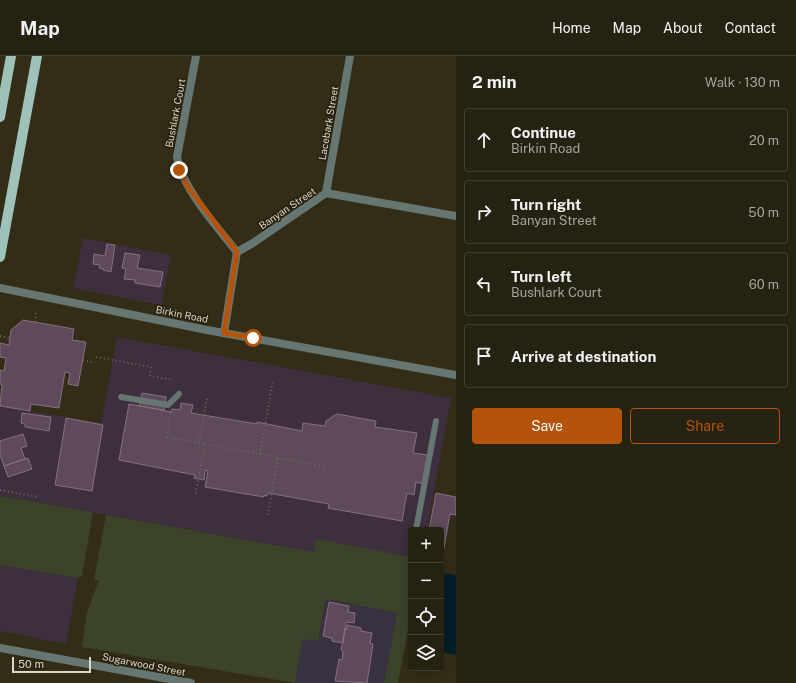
<!DOCTYPE html>
<meta charset="utf-8">
<style>
body{margin:0;font-family:"Public Sans",sans-serif;background:#322f1f;color:#f1f3f6}
.controls{position:absolute;right:12px;bottom:12px;display:grid;overflow:hidden;border-radius:4px;box-shadow:0 2px 10px #0003}
.controls button{width:36px;height:36px;display:grid;place-items:center;padding:0;border:0;border-bottom:1px solid #423f31;background:#262211;color:#f1f3f6;font:20px sans-serif}
.scale{position:absolute;left:12px;bottom:10px;width:79px;box-sizing:border-box;padding-left:4px;border:2px solid #dbd7ca;border-top:0;font-size:11px;line-height:14px;white-space:nowrap;color:#dbd7ca;-webkit-text-stroke:3px #29230e;paint-order:stroke}
.stop{position:absolute;width:12px;height:12px;margin:-9px;border:3px solid #b45309;border-radius:50%;background:#fff}
.stop.end{background:#b45309;border-color:#fff;box-shadow:0 1px 4px #0008}
.list{margin:0;padding:0;list-style:none}
h2{display:flex;justify-content:space-between;align-items:center;height:52px;margin:0;padding:0 16px;font-size:17px}
h2 small{font-size:13px;font-weight:400;color:#a4a49f}
.list li{display:grid;grid-template-columns:26px 1fr auto;gap:12px;align-items:center;box-sizing:border-box;height:64px;margin:0 8px 8px;padding:0 8px;border:1px solid #423f31;border-radius:4px}
.list b{display:block;font-size:15px;white-space:nowrap}
.list p{margin:0;font-size:13px;white-space:nowrap;color:#a4a49f}
.list em{font-size:13px;font-style:normal;color:#a4a49f}
.actions{display:flex;gap:8px;padding:12px 16px}
.actions a{flex:1;padding:9px 0;border:1px solid #b45309;border-radius:4px;text-align:center;font-size:14px;color:#b45309}
.actions .main{background:#b45309;color:#fff}
.icon{flex:none;width:22px;height:22px;fill:none;stroke:currentColor;stroke-width:2;stroke-linecap:round;stroke-linejoin:round}
.map{position:relative;flex:none;width:456px;height:627px;overflow:hidden}
header{display:flex;align-items:center;gap:24px;box-sizing:border-box;height:56px;padding:0 20px;background:#262211;border-bottom:1px solid #423f31}
header strong{font-size:19px}
nav{display:flex;gap:22px;margin-inline-start:auto;font-size:14px}
main{display:flex}
aside{flex:1;background:#262211}
.map>svg:first-child{display:block}
</style>
<header>
<strong>Map</strong>
<nav><a>Home</a><a>Map</a><a>About</a><a>Contact</a></nav>
</header>
<main>
<div class="map">
<svg width="456" height="627" viewBox="0 0 456 627">
<rect width="100%" height="100%" fill="#332d17"/>
<path fill="#3d2f3d" d="M83,182L171,199L161,249L73,232Z
M117,281L451,342L427,474H411V501L317,484L314,496L0,440V350L101,367Z
M0,508L78,522L66,588L0,575Z"/>
<path fill="#383141" d="M326,543L397,557L384,627H295L303,582L318,585Z"/>
<path fill="#3b442b" d="M0,440L93,456L82,520L78,522L0,509Z
M106,459L314,496L316,483L411,501V558L398,627H384L397,557L326,543L318,585L303,583L295,627L82,591L87,556L99,524H94Z"/>
<path fill="#031e28" d="M442,517L456,519V599L441,596Z"/>
<path fill="#5e4a5a" stroke="#867081" d="M107,188L115,189L111,216L103,214L104,213L99,212L100,209L93,208L94,198L105,200Z
M125,197L140,199L137,212L163,216L160,231L135,227V224L124,223L126,213L122,212Z
M23,264L74,273L72,284L86,286L78,330L68,328L70,317L65,316L59,352L31,348L30,355L0,350L2,329L0,328V314L4,315L6,302L0,301V287L9,289L11,274Z
M142,337L166,341L164,354L139,350Z
M181,347L193,349L191,357L257,368V366L302,375L303,367L325,370L326,365L337,358L376,365L375,371L417,377L413,397L428,399L423,428L416,426L414,439L407,437L402,465L328,452L329,448L268,437L267,440L264,439V441L205,431L208,415L205,414L204,424L194,422L195,419L119,404L129,348L171,356L172,353L180,354Z
M22,357L51,361L49,375L25,371V368L21,367Z
M66,362L103,369L92,435L55,429Z
M23,378L27,390L21,392L25,403L4,410L0,399V385Z
M28,402L32,413L8,421L4,410Z
M436,437L456,441V459L450,458L443,497L441,496V474H429Z
M329,546L349,550L348,556L355,557L354,567L346,566L343,587L332,585V582L323,580Z
M347,569L361,572V575L372,577L370,587L373,588L367,627L335,625L339,603L342,604L343,595L341,594L345,573H347Z"/>
<g fill="none" stroke-linecap="round" stroke-linejoin="round">
<path stroke="#6f6a57" stroke-width="2" stroke-dasharray="1 3" stroke-linecap="butt" d="M35,266L36,256
M0,280L10,282
M96,301L151,311L150,320L173,324
M83,304L95,307
M170,357L167,381L205,388L195,440
M199,387L207,342
M205,388L327,411
M260,398L273,324
M0,434L38,441
M268,459L278,402"/>
<path stroke="#667773" stroke-width="6" d="M121,341L168,349L179,338
M416,474L436,365"/>
<path stroke="#667773" stroke-width="8" d="M196,0L177,101C182,132 217,171 237,196
M326,137L350,0
M0,232L207,274L456,319
M224,277L237,196L253,187L326,137L456,160
M0,592L191,627"/>
<path stroke="#9ec1ba" stroke-width="10" d="M0,61L11,0
M0,201L37,0"/>
</g>
<g fill="none" stroke-linecap="round" stroke-linejoin="round">
<path stroke="#b45309" stroke-width="5" d="M179,114L188,131L237,196L224,277L253,282"/>
</g>
<g text-anchor="middle" dominant-baseline="central" stroke-width="3.5" stroke-linejoin="round" paint-order="stroke">
<g font-size="10" fill="#dbd7ca" stroke="#29230e">
<text transform="translate(175 57) rotate(-79)">Bushlark Court</text>
<text transform="translate(328 67) rotate(-80)">Lacebark Street</text>
<text transform="translate(287 152) rotate(-34)">Banyan Street</text>
<text transform="translate(182 258) rotate(11)">Birkin Road</text>
<text transform="translate(144 608) rotate(11)">Sugarwood Street</text>
</g>
</g>
</svg>
<div class="controls">
<button>+</button>
<button>−</button>
<button><svg class="icon" aria-label="locate" viewBox="0 0 24 24"><circle cx="12" cy="12" r="6"/><path d="M12 2v4M12 18v4M2 12h4M18 12h4"/></svg></button>
<button><svg class="icon" aria-label="layers" viewBox="0 0 24 24"><path d="M12 4l9 5-9 5-9-5zM3 14l9 5 9-5"/></svg></button>
</div>
<div class="scale">50 m</div>
<div class="stop" style="left:253px;top:282px"></div>
<div class="stop end" style="left:179px;top:114px"></div>
</div>
<aside>
<h2>2 min<small>Walk · 130 m</small></h2>
<ul class="list">
<li><svg class="icon" aria-label="ahead" viewBox="0 0 24 24"><path d="M12 20V5M6 11l6-6 6 6"/></svg><div><b>Continue</b><p>Birkin Road</p></div><em>20 m</em></li>
<li><svg class="icon" aria-label="right" viewBox="0 0 24 24"><path d="M7 20v-9h11M14 6l5 5-5 5"/></svg><div><b>Turn right</b><p>Banyan Street</p></div><em>50 m</em></li>
<li><svg class="icon" aria-label="left" viewBox="0 0 24 24"><path d="M17 20v-9H6M10 6l-5 5 5 5"/></svg><div><b>Turn left</b><p>Bushlark Court</p></div><em>60 m</em></li>
<li><svg class="icon" aria-label="arrive" viewBox="0 0 24 24"><path d="M6 21V4h12l-3 4 3 4H6"/></svg><div><b>Arrive at destination</b></div></li>
</ul>
<div class="actions"><a class="main">Save</a><a>Share</a></div>
</aside>
</main>
